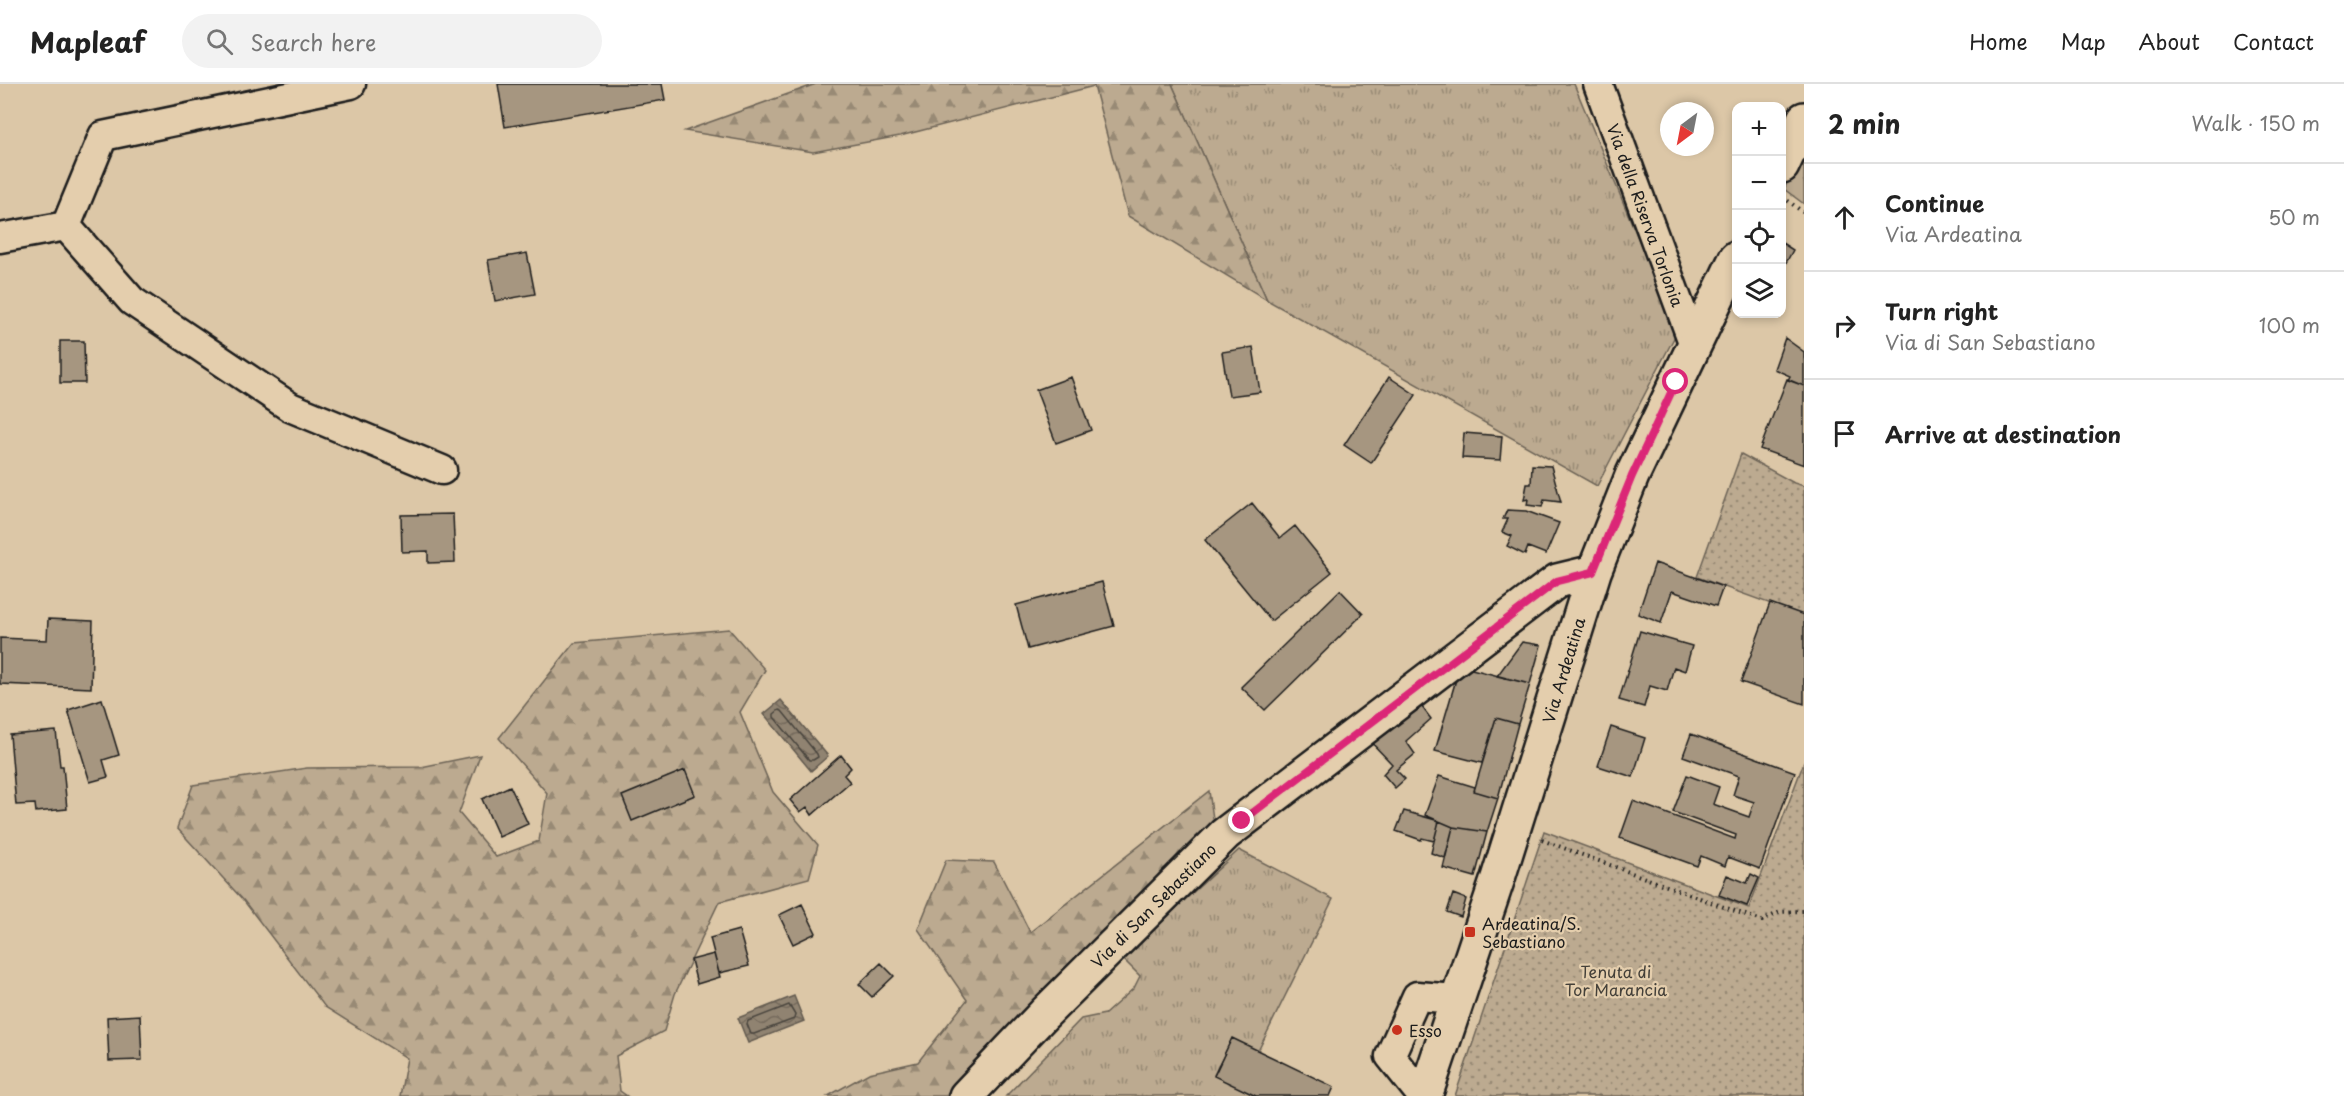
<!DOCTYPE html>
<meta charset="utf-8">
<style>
body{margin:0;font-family:"Playpen Sans",sans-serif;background:#f2f2f2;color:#222}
.controls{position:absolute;right:18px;top:18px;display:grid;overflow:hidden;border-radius:12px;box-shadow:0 3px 9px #0003}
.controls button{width:54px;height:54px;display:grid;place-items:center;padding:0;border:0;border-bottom:2px solid #e0e0e0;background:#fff;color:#222;font:30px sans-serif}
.compass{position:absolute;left:1660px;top:18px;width:54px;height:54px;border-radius:50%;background:#fff;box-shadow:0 3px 9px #0003;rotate:212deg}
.stop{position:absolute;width:18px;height:18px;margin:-14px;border:4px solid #db2777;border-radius:50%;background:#fff}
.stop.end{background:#db2777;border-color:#fff;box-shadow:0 2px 6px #0008}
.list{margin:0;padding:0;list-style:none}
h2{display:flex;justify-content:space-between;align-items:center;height:78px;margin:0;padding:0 24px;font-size:26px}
h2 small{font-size:20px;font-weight:400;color:#767676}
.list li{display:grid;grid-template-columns:39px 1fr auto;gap:18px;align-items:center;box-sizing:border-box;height:108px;padding:0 24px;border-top:2px solid #e0e0e0}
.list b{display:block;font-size:22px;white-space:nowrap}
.list p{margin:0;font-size:20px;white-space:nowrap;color:#767676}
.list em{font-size:20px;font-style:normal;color:#767676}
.icon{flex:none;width:33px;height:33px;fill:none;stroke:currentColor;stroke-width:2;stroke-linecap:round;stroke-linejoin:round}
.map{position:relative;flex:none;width:1804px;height:1012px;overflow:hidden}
header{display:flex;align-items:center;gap:36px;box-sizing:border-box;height:84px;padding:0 30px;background:#fff;border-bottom:2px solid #e0e0e0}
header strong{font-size:28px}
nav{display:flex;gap:33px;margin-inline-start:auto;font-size:21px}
.search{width:420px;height:54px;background:#f2f2f2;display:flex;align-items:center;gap:15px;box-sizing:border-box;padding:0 21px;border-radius:33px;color:#767676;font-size:22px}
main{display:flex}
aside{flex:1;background:#fff}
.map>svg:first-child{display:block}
</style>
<header>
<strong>Mapleaf</strong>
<div class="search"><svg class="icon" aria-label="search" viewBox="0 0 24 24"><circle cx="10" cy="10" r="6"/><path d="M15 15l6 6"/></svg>Search here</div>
<nav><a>Home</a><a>Map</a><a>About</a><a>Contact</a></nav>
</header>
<main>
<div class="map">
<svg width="1804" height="1012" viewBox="0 0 1804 1012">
<defs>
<pattern id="grass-tufts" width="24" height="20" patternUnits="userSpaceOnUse" patternTransform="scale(1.5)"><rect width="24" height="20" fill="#bcaa90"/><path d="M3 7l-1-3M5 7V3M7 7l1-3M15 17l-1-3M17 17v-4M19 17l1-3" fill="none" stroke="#988a75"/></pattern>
<pattern id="forest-firs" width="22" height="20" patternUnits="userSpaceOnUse" patternTransform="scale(1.5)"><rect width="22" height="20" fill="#bcaa90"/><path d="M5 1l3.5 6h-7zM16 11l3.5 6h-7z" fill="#988a75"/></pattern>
<pattern id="park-dots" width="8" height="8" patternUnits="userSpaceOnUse" patternTransform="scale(1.5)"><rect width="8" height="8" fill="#bcaa90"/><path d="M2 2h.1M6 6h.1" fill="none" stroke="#988a75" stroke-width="1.8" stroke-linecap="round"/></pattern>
<pattern id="water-waves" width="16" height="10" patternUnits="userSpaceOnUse" patternTransform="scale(1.5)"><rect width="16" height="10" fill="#908371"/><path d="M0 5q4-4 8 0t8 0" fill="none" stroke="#756a5c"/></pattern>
</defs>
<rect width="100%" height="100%" fill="#dcc7a7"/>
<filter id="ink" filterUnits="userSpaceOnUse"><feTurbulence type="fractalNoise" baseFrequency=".0167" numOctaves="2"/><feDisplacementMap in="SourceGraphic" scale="12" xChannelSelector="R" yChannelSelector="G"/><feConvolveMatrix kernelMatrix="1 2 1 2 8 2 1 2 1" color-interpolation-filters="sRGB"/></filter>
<g filter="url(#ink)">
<path fill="url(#grass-tufts)" stroke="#6c6356" stroke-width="1.5" d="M1172,0H1574L1677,248L1597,402L1267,216Z
M1804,68V120L1784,105Z
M1239,766L1333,815L1258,967L1232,955L1214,991L1256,1012H1006L1081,935L1105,930L1134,904L1140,892L1122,874Z"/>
<path fill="url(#forest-firs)" stroke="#6c6356" stroke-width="1.5" d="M816,0H1172L1267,216L1128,132L1094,2L900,52L813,68L685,47Z
M729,545L765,586L740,628L773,708L818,761L809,794L719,818L675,910L664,947L616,972L620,1007L627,1012H400L407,974L325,923L244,817L177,744L193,701L307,684L421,683L480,671L459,729L496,773L539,757L547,709L499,654L574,559Z
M1209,707L1215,748L952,1012H828L869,989L918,978L967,916L918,845L946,776L994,778L1030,848Z"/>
<path fill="url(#park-dots)" stroke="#6c6356" stroke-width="1.5" d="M1741,370L1794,399L1804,402V532L1697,493Z
M1804,678V1012H1455L1544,747L1749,824Z"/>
<path fill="url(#water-waves)" stroke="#625a4f" stroke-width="1.5" d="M781,616L828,672L811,687L764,630Z
M794,912L804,937L748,959L738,934Z"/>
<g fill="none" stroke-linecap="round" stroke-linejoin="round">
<path stroke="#4a453e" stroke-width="1.5" d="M779,626L782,627L817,670L818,673L813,676H809L774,633V630Z
M789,921L795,931L794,935L754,950H751L747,940L748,937Z"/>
</g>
<path fill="#a69680" stroke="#1c1c1c" stroke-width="1.5" d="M498,0H662L665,16L505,43Z
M1782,159L1793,166L1782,186Z
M527,169L535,210L495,217L488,176Z
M1785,254L1804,268V302L1788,296L1790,292L1774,285Z
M60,257H84L85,299H60Z
M1253,263L1260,308L1229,312L1222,268Z
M1071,293L1091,346L1056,359L1036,306Z
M1389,293L1416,311L1371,379L1344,361Z
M1787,295L1804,302V381L1760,365Z
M1464,349L1502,352L1500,376L1462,374Z
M1532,381L1551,382L1561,418L1544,416L1542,423L1527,421L1528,415L1524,416L1527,400H1531Z
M1252,419L1280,454L1295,442L1332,488L1271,537L1205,456Z
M1507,426L1526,427L1559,439L1546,470L1528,463L1525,471L1507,462L1512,452L1502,448L1508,435H1503Z
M453,430L455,478L428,479V467L402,468L401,431Z
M1655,479L1723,503L1716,522L1672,507L1661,539L1638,530Z
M1102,498L1114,542L1028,565L1016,521Z
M1340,506L1363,530L1265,626L1241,603Z
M1770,519L1804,531V620L1741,598Z
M48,535L93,537L91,604L0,600V554L47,556Z
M1640,547L1692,562L1685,587L1674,583L1667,607L1650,602L1644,623L1619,616Z
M1522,558L1541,561L1530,600L1497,592Z
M1460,582L1530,600L1518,640L1496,634L1482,679L1435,667Z
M102,615L119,671L103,676L108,693L90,698L68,626Z
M1416,615L1431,635L1406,657L1415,670L1396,686L1405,695L1395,704L1383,690L1392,680L1368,655Z
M1496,634L1518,640L1498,714L1474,707Z
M1611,643L1645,654L1633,693L1598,682Z
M56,647L60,682H63L67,725L36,728L35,720L16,721L10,651Z
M1691,650L1795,688L1760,785L1728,773L1725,782L1701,772L1697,782L1620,754L1633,717L1735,755L1736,751L1673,728L1687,691L1719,703L1713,720L1749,733L1754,718L1733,711L1739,692L1683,672Z
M841,671L851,684L844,691L850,698L812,731L807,723L800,728L790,716Z
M685,686L695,711L632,737L622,712Z
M1439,692L1475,703L1474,707L1498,714L1487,748L1453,743L1425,731Z
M510,702L528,740L499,753L482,715Z
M1404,727L1439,737L1434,757L1422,754L1421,756L1396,747Z
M1439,737L1453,743L1445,774L1431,769Z
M1453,743L1487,748L1475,793L1443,784Z
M1751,790L1759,794L1747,822L1719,811L1727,791L1747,799Z
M1453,810L1466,815L1461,833L1447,828Z
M802,820L816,849L793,860L779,831Z
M739,846L749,882L719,889L710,854Z
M714,870L720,893L697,900L691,876Z
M881,879L894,892L872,913L859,900Z
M140,931L142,976L109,977L107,933Z
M1232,954L1334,1003L1330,1012H1256L1214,992Z"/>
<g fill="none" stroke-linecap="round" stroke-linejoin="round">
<g stroke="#1c1c1c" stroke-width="33">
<path id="minor" d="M1598,0L1694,261
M66,142L132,217L290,323L442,386
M0,154L66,142L103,52L351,0
M1422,1012L1390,972L1417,912L1457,915"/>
</g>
<g stroke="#1c1c1c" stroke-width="38">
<path id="major" d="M1782,82L1804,35
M966,1012L1044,930L1225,750L1557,497L1594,488
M1425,1012L1498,794L1594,488L1632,392L1736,174"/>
</g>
<path stroke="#1c1c1c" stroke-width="4" stroke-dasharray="1.5 4.5" stroke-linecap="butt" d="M1783,113L1804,129
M1542,756L1762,837L1780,828L1804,827"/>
<use href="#minor" stroke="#e4cead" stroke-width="28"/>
<use href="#major" stroke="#e4cead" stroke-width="33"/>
</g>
</g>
<g fill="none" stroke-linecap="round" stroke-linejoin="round" filter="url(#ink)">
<path stroke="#db2777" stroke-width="8" d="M1242,737L1557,497L1593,488L1632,392L1676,298"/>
</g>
<g fill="#c8321e" stroke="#e4cead" stroke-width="2">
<rect x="1464" y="842" width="12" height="12" rx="3"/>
<circle cx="1397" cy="946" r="6"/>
</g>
<g text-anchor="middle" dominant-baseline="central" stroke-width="4.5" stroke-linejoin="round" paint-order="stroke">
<g font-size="16" fill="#1c1c1c" stroke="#e4cead">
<text transform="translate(1646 131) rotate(70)">Via della Riserva Torlonia</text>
<text transform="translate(1563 586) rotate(-73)">Via Ardeatina</text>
<text transform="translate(1153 821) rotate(-45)">Via di San Sebastiano</text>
</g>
<g font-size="16" fill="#1c1c1c" stroke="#e4cead" text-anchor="start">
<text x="1482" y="839">Ardeatina/S.<tspan x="1482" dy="18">Sebastiano</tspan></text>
<text x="1409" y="946">Esso</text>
</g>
<g font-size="16" fill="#444039" stroke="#e4cead">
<text x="1616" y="887">Tenuta di<tspan x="1616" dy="18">Tor Marancia</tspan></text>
</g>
</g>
</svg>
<div class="controls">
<button>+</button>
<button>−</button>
<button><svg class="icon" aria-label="locate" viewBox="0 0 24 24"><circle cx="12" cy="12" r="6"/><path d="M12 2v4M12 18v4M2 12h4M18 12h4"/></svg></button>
<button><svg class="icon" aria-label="layers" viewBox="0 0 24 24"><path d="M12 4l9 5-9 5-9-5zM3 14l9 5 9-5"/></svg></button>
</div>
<svg class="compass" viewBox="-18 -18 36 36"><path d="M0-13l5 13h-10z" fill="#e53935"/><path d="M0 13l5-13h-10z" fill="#767676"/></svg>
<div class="stop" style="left:1676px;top:298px"></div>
<div class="stop end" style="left:1242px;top:737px"></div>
</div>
<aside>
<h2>2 min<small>Walk · 150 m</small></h2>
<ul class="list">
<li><svg class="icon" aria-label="ahead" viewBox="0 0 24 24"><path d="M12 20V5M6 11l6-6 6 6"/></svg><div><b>Continue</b><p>Via Ardeatina</p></div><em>50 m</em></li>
<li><svg class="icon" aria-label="right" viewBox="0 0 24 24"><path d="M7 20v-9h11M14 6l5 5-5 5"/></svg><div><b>Turn right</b><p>Via di San Sebastiano</p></div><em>100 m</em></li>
<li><svg class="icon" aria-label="arrive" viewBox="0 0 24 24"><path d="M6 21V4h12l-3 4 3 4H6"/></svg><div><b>Arrive at destination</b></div></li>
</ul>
</aside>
</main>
